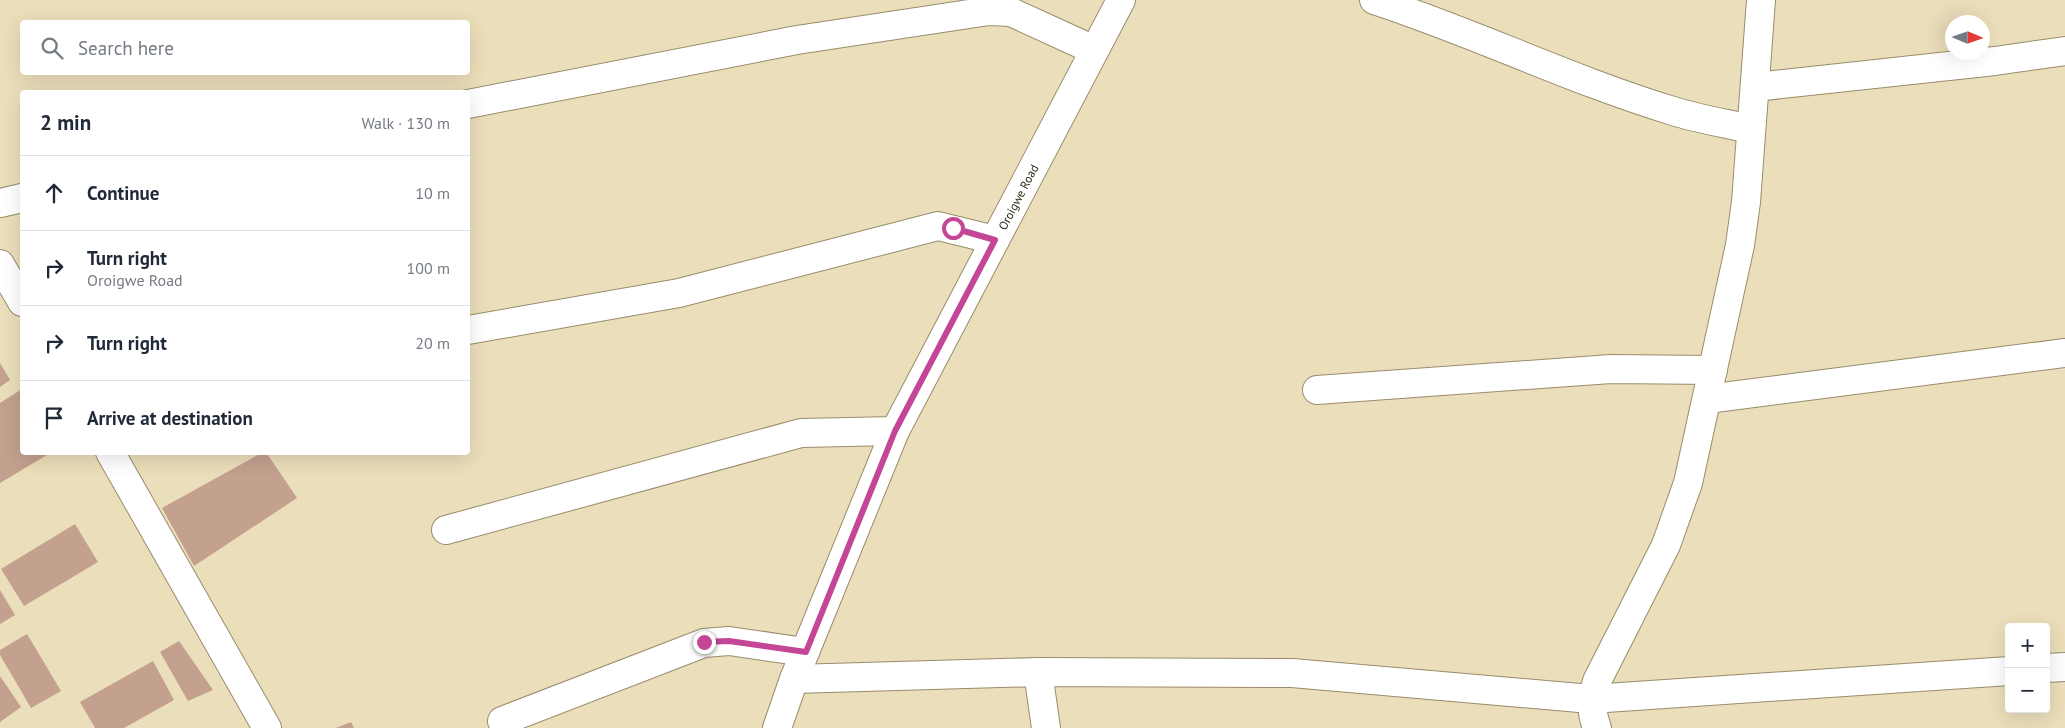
<!DOCTYPE html>
<meta charset="utf-8">
<style>
body{margin:0;font-family:"PT Sans",sans-serif;background:#f6f6f7;color:#1f2937}
.controls{position:absolute;right:15px;bottom:15px;display:grid;overflow:hidden;border-radius:5px;box-shadow:0 5px 20px #0002}
.controls button{width:45px;height:45px;display:grid;place-items:center;padding:0;border:0;border-bottom:1px solid #e0e1e3;background:#fff;color:#1f2937;font:25px sans-serif}
.compass{position:absolute;left:1945px;top:15px;width:45px;height:45px;border-radius:50%;background:#fff;box-shadow:0 5px 20px #0002;rotate:92deg}
.stop{position:absolute;width:15px;height:15px;margin:-11px;border:4px solid #c44797;border-radius:50%;background:#fff}
.stop.end{background:#c44797;border-color:#fff;box-shadow:0 1px 5px #0008}
.list{margin:0;padding:0;list-style:none}
h2{display:flex;justify-content:space-between;align-items:center;height:65px;margin:0;padding:0 20px;font-size:21px}
h2 small{font-size:16px;font-weight:400;color:#747a83}
.list li{display:grid;grid-template-columns:32px 1fr auto;gap:15px;align-items:center;box-sizing:border-box;height:75px;padding:0 20px;border-top:1px solid #e0e1e3}
.list b{display:block;font-size:19px;white-space:nowrap}
.list p{margin:0;font-size:16px;white-space:nowrap;color:#747a83}
.list em{font-size:16px;font-style:normal;color:#747a83}
.icon{flex:none;width:28px;height:28px;fill:none;stroke:currentColor;stroke-width:2;stroke-linecap:round;stroke-linejoin:round}
.map{position:relative;flex:none;width:2065px;height:728px;overflow:hidden}
.search{position:absolute;background:#fff;box-shadow:0 5px 20px #0002;left:20px;top:20px;width:450px;height:55px;display:flex;align-items:center;gap:12px;box-sizing:border-box;padding:0 18px;border-radius:5px;color:#747a83;font-size:19px}
.panel{position:absolute;background:#fff;box-shadow:0 5px 20px #0002;left:20px;top:90px;width:450px;height:365px;border-radius:5px}
.map>svg:first-child{display:block}
</style>
<div class="map">
<svg width="2065" height="728" viewBox="0 0 2065 728">
<rect width="100%" height="100%" fill="#ebdeba"/>
<path fill="#c4a08e" d="M0,363L10,380L0,387Z
M22,389V452H52L0,483V403Z
M263,452H266L297,498L194,566L162,508Z
M75,524L98,562L24,606L1,569Z
M0,590L15,615L0,624Z
M27,634L61,691L31,708L0,655V650Z
M179,641L213,690L188,701L160,652Z
M153,661L174,700L124,728H95L80,702Z
M0,676L21,707L0,722Z
M351,722L354,728H336Z"/>
<g fill="none" stroke-linecap="round" stroke-linejoin="round">
<g stroke="#998c6b" stroke-width="30">
<g id="minor">
<path d="M1374,0C1475,33 1571,80 1673,111C1698,119 1725,123 1751,129"/>
<path d="M1755,87L1995,61L2065,51"/>
<path d="M468,104L797,40L989,11L1011,12L1094,50"/>
<path d="M0,203L22,198"/>
<path d="M0,264L22,302"/>
<path d="M468,330L679,293L938,226L995,240"/>
<path d="M1317,390L1611,369L1713,370"/>
<path d="M1707,399L2065,353"/>
<path d="M110,452L267,728"/>
<path d="M446,530L801,433L895,431"/>
<path d="M2046,668L2065,667"/>
<path d="M1038,672L1046,728"/>
<path d="M794,679L1038,672L1292,673L1591,699L2009,671"/>
<path d="M502,721L704,643L729,641L805,652"/>
<path id="s1" d="M777,728L794,679L895,431L1121,0"/>
<path d="M1597,728C1590,711 1592,698 1597,681L1666,545L1688,483L1740,245L1746,202L1761,0"/>
</g>
</g>
<use href="#minor" stroke="#fff" stroke-width="28"/>
</g>
<g fill="none" stroke-linecap="round" stroke-linejoin="round">
<path stroke="#c44797" stroke-width="6" d="M704,642L729,641L806,652L895,431L995,240L953,228"/>
</g>
<g text-anchor="middle" dominant-baseline="central" stroke-width="4.5" stroke-linejoin="round" paint-order="stroke">
<g font-size="12" fill="#2b2618" stroke="#fff">
<text stroke="none"><textPath href="#s1" startOffset="584">Oroigwe Road</textPath></text>
</g>
</g>
</svg>
<div class="controls">
<button>+</button>
<button>−</button>
</div>
<svg class="compass" viewBox="-18 -18 36 36"><path d="M0-13l5 13h-10z" fill="#e53935"/><path d="M0 13l5-13h-10z" fill="#747a83"/></svg>
<div class="stop" style="left:953px;top:228px"></div>
<div class="stop end" style="left:704px;top:642px"></div>
<div class="search"><svg class="icon" aria-label="search" viewBox="0 0 24 24"><circle cx="10" cy="10" r="6"/><path d="M15 15l6 6"/></svg>Search here</div>
<section class="panel">
<h2>2 min<small>Walk · 130 m</small></h2>
<ul class="list">
<li><svg class="icon" aria-label="ahead" viewBox="0 0 24 24"><path d="M12 20V5M6 11l6-6 6 6"/></svg><div><b>Continue</b></div><em>10 m</em></li>
<li><svg class="icon" aria-label="right" viewBox="0 0 24 24"><path d="M7 20v-9h11M14 6l5 5-5 5"/></svg><div><b>Turn right</b><p>Oroigwe Road</p></div><em>100 m</em></li>
<li><svg class="icon" aria-label="right" viewBox="0 0 24 24"><path d="M7 20v-9h11M14 6l5 5-5 5"/></svg><div><b>Turn right</b></div><em>20 m</em></li>
<li><svg class="icon" aria-label="arrive" viewBox="0 0 24 24"><path d="M6 21V4h12l-3 4 3 4H6"/></svg><div><b>Arrive at destination</b></div></li>
</ul>
</section>
</div>
